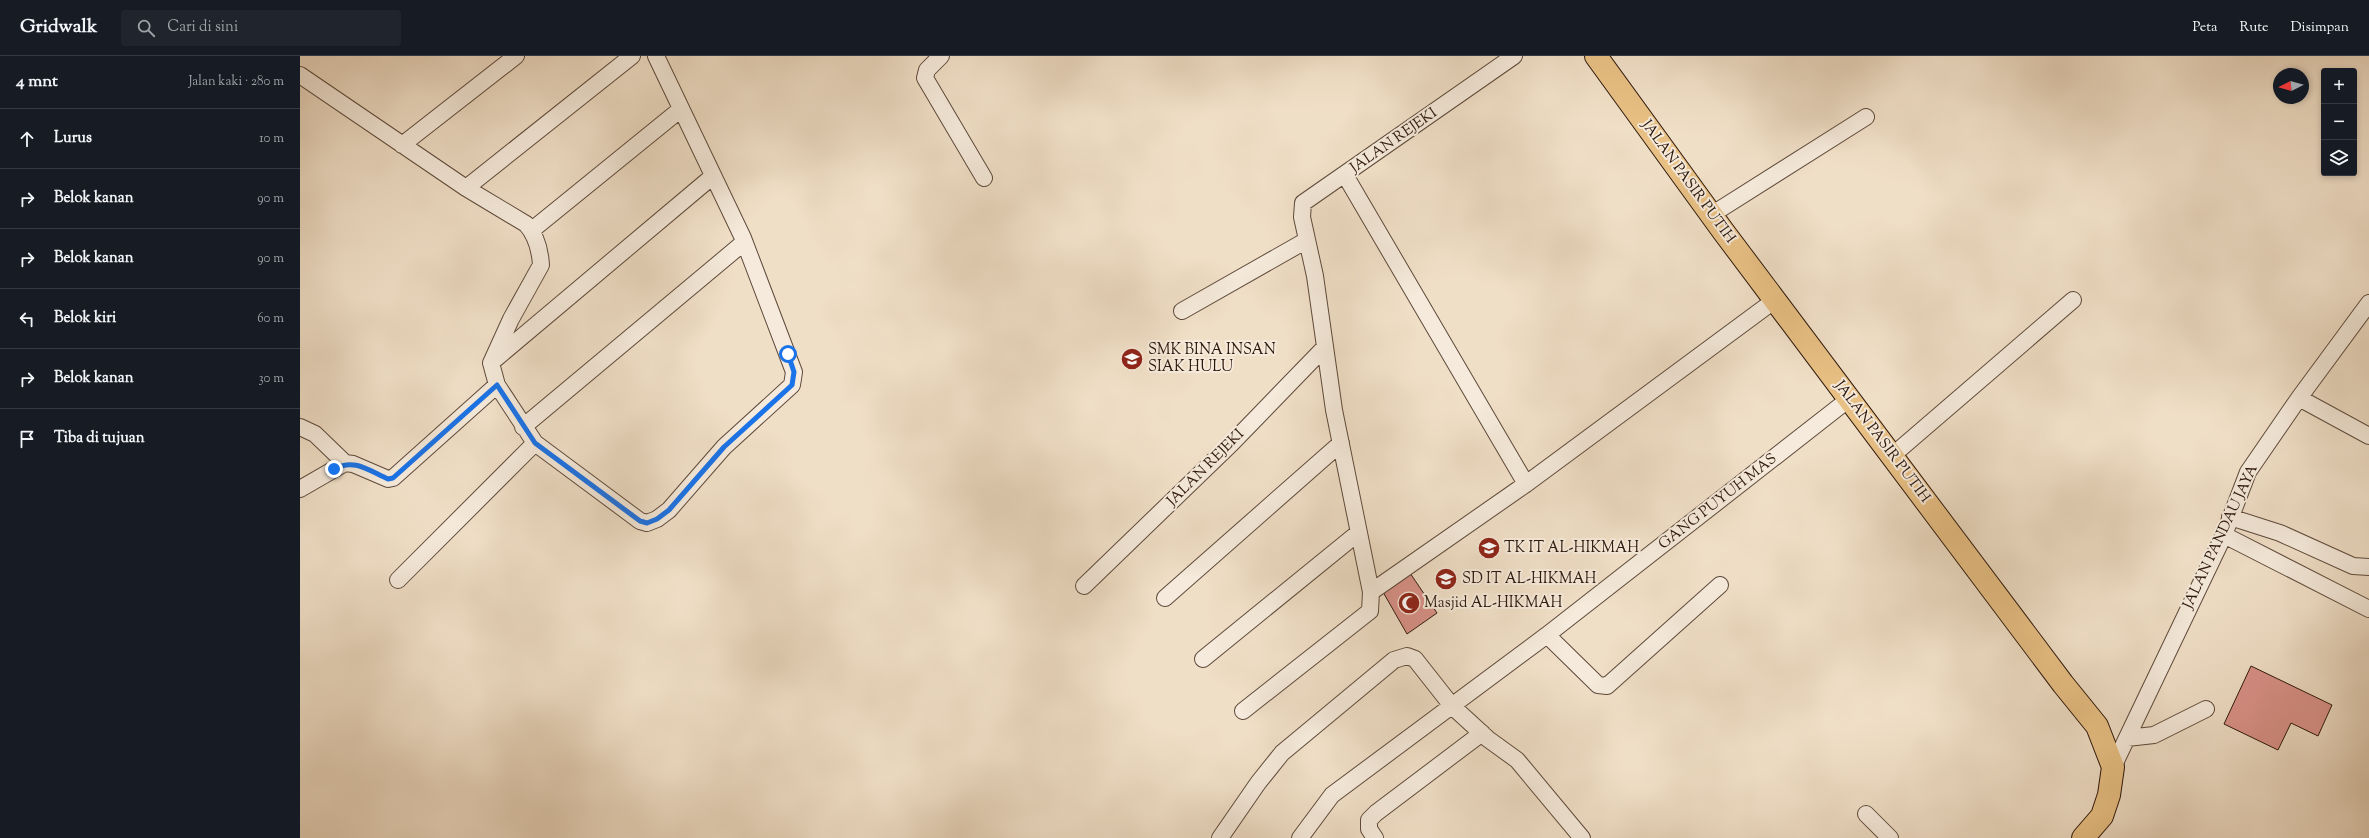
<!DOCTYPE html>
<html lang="id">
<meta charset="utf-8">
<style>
body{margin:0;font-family:"Sorts Mill Goudy",serif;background:#20242c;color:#f1f3f6}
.controls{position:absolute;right:12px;top:12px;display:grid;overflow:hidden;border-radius:4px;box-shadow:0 2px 6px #0003}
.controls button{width:36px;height:36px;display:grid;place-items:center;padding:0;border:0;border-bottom:1px solid #363941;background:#171b24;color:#f1f3f6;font:20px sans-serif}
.compass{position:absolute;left:1973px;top:12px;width:36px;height:36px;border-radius:50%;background:#171b24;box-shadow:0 2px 6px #0003;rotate:264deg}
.stop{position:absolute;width:12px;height:12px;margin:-9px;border:3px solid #1a73e8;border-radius:50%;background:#fff}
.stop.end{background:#1a73e8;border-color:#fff;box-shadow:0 1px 4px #0008}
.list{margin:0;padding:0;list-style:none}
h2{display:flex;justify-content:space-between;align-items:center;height:52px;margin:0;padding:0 16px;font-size:17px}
h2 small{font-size:13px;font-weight:400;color:#9ea1a6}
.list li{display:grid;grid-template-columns:26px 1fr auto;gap:12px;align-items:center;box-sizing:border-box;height:60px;padding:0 16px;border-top:1px solid #363941}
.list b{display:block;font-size:15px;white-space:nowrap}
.list em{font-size:13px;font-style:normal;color:#9ea1a6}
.icon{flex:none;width:22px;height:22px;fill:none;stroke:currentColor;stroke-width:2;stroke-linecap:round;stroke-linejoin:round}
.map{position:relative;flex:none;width:2069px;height:782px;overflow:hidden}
header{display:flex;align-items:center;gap:24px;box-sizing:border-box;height:56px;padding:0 20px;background:#171b24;border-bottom:1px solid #363941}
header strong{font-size:19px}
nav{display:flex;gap:22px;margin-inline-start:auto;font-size:14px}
.search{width:280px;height:36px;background:#20242c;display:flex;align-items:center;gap:10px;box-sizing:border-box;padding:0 14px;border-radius:4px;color:#9ea1a6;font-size:15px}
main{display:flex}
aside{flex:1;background:#171b24}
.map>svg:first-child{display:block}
</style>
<header>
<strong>Gridwalk</strong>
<div class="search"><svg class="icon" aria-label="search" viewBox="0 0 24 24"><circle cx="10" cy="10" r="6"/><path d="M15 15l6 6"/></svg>Cari di sini</div>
<nav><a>Peta</a><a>Rute</a><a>Disimpan</a></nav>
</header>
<main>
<aside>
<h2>4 mnt<small>Jalan kaki · 280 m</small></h2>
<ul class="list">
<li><svg class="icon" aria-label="ahead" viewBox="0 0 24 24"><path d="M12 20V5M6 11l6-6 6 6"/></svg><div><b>Lurus</b></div><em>10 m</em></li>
<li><svg class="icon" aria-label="right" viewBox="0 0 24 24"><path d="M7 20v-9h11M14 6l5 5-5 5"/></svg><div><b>Belok kanan</b></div><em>90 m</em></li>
<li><svg class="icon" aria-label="right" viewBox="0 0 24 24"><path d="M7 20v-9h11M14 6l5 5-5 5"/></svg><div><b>Belok kanan</b></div><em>90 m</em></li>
<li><svg class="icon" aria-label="left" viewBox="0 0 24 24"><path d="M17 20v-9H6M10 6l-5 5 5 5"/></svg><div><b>Belok kiri</b></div><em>60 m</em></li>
<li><svg class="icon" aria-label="right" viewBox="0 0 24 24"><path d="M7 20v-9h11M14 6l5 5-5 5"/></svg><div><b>Belok kanan</b></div><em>30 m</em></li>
<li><svg class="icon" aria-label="arrive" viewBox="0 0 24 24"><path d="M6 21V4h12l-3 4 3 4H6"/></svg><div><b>Tiba di tujuan</b></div></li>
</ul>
</aside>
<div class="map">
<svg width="2069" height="782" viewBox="0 0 2069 782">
<rect width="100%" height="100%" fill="#f0dfc7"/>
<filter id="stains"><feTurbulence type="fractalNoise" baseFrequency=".005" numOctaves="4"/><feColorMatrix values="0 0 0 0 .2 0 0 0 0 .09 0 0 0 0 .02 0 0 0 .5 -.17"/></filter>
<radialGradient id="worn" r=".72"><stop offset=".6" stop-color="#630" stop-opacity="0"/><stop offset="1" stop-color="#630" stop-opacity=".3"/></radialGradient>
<path fill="#da9289" stroke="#2d180c" d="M1110,517L1137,557L1107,578L1083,536Z
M1951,610L2032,649L2018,680L1991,667L1978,694L1924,668Z"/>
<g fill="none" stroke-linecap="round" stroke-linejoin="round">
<g stroke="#5e4a3b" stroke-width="18">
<path id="minor" d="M641,0L627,14L625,22L684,122
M0,19L166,132L226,168C236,179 240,194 241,209L211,263L191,307L197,329L235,387L340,465L347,467L357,463L369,454L424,391L492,329L494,316L443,182L356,0
M102,89L216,0
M1045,119L1226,428
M166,132L332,0
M1411,159L1566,61
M232,174L381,53
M882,255L1007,184
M193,305L413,120
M1999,342L2069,380
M0,371L15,378L45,407
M223,371L442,188L443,182
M1593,399L1773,244
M0,433L45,407L53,408L88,423L93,422L197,329
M1930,461L1980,477L2053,510L2069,511
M1924,479L2069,553
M98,524L235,387
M784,530L932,387L1025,291
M1071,536L1226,428L1475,244
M865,542L1041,387
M1247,579L1298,629L1307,630L1420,529
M903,603L1058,477
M943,655L1070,555L1071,536L1034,354L1015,220L1002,161L1003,147L1214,0
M1827,682L1854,679L1906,653
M1813,711L1924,479L1948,416L1999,342L2069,247
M1566,758L1590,782
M920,782L958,727L982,697L1094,604L1107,600L1115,603L1152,650L1188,683L1217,704L1282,782
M1000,782L1032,739L1247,579L1549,343
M1075,782L1069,773V764L1076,757L1182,677"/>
</g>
<g stroke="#2d180c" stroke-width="24">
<path id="highway" d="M1296,0L1423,175L1763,628L1797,670L1813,711L1809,739L1802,760L1783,782"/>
</g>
<use href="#minor" stroke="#f5eadb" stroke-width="16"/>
<use href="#highway" stroke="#e8c084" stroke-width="22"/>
</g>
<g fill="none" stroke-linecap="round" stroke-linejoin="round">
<path stroke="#1a73e8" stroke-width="5" d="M34,413C54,402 68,414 88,423L93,422L197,329L235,387L340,465L347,467L357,463L369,454L424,391L492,329L494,316L488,298"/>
</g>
<defs>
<g id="school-disc" transform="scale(1.15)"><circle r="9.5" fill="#8f2418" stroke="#f5eadb"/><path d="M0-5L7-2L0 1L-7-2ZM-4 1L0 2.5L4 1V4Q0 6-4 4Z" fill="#fff"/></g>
<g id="mosque-disc" transform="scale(1.15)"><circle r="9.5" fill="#8f2418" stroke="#f5eadb"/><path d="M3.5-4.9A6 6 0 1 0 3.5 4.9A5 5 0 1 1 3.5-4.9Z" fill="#fff"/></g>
</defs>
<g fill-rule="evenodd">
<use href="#school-disc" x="832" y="303"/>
<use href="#school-disc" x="1189" y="492"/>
<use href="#school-disc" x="1146" y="523"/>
<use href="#mosque-disc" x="1109" y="547"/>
</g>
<g text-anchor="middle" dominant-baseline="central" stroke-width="4" stroke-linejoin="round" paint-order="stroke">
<g font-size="15" fill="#2d180c" stroke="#f5eadb">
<text transform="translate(1094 85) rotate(-35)">JALAN REJEKI</text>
<text transform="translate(1388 126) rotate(54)">JALAN PASIR PUTIH</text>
<text transform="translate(1582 386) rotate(53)">JALAN PASIR PUTIH</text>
<text transform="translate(906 412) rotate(-45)">JALAN REJEKI</text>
<text transform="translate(1418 446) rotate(-38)">GANG PUYUH MAS</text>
<text transform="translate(1921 481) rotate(-65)">JALAN PANDAU JAYA</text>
</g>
<g font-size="15" fill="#2d180c" stroke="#f5eadb" text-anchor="start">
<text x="848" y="294">SMK BINA INSAN<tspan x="848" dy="17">SIAK HULU</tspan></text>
<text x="1204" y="492">TK IT AL-HIKMAH</text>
<text x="1162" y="523">SD IT AL-HIKMAH</text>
<text x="1124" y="547">Masjid AL-HIKMAH</text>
</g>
</g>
<rect width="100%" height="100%" filter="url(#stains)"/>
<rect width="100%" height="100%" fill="url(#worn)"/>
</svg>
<div class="controls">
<button>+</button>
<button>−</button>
<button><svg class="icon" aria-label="layers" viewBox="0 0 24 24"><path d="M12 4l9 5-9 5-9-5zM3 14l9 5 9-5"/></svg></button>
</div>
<svg class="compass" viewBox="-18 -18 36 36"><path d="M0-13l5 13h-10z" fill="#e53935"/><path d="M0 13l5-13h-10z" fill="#9ea1a6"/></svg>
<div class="stop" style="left:488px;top:298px"></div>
<div class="stop end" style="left:34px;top:413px"></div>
</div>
</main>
